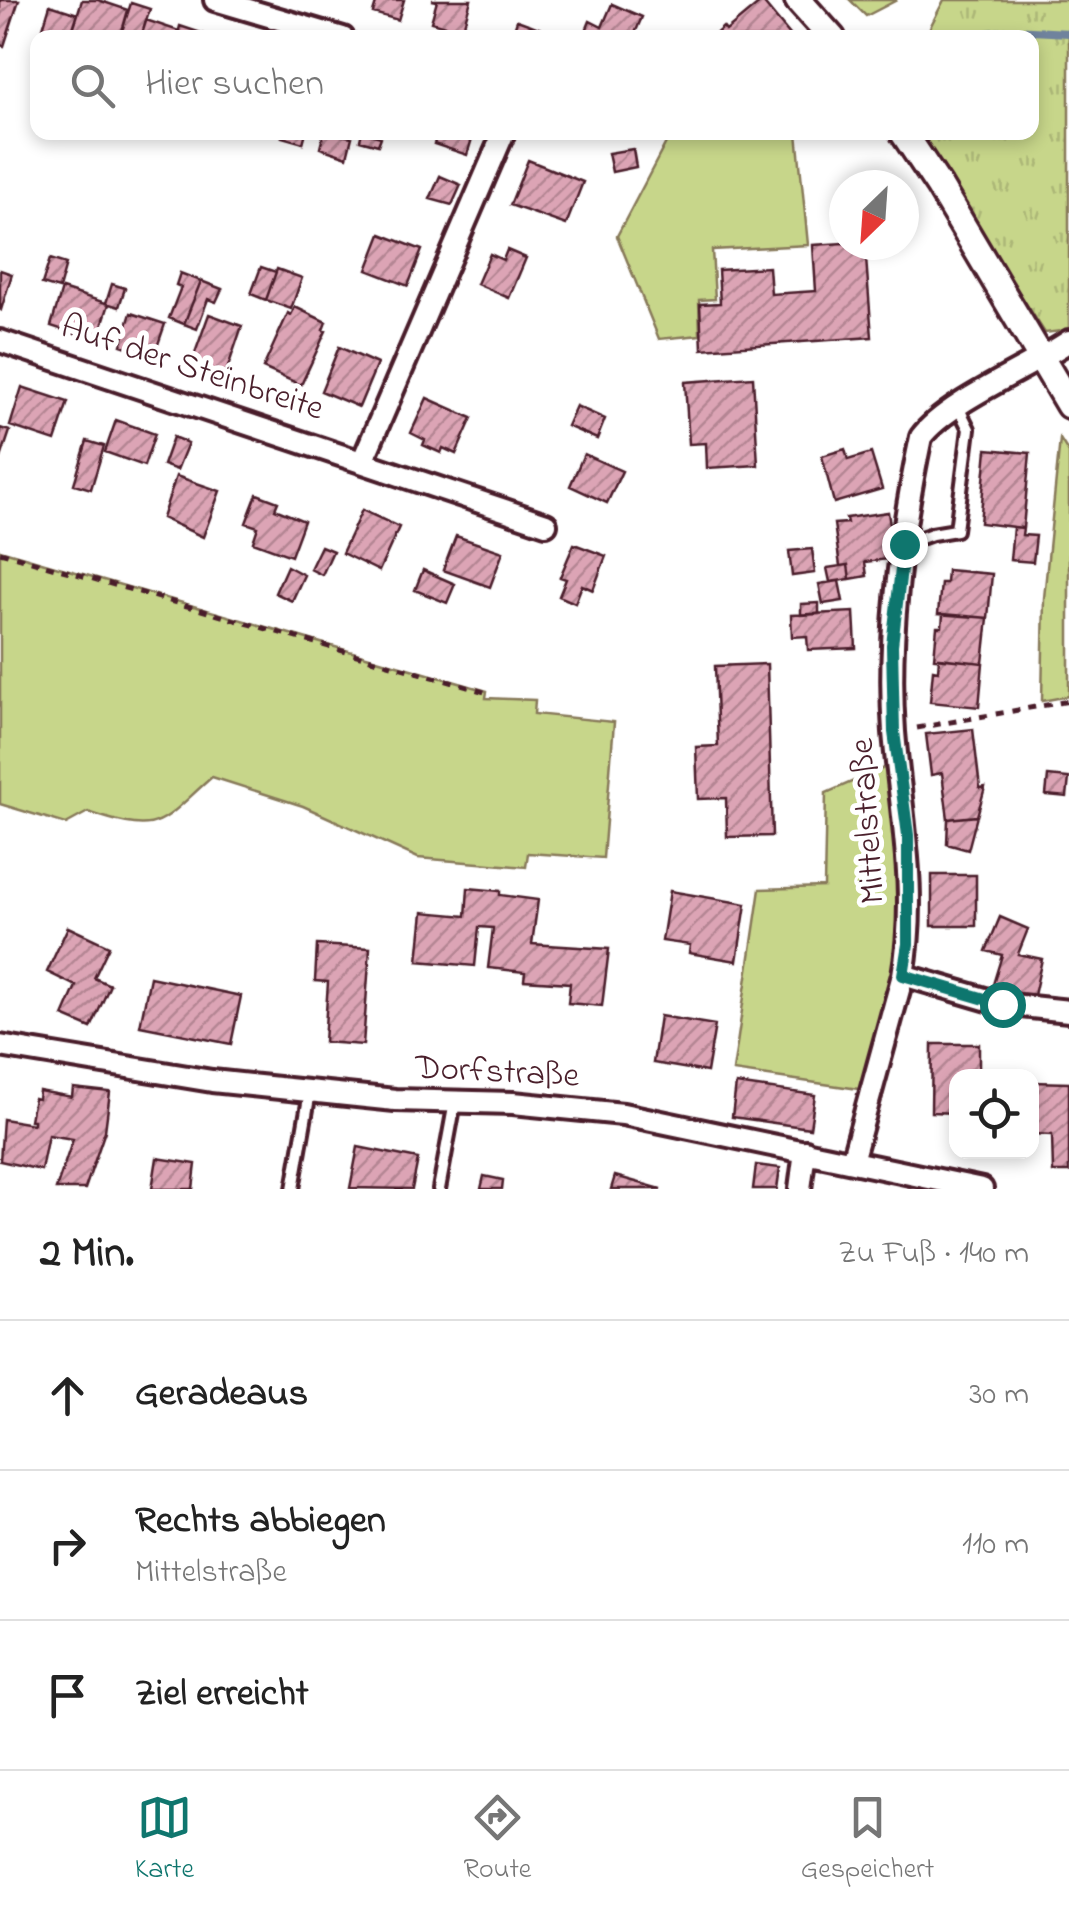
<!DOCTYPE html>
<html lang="de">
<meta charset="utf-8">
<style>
body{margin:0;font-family:"Indie Flower",sans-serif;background:#f6f6f6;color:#222}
.controls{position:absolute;right:30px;bottom:30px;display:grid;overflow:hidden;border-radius:20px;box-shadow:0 5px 15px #0003}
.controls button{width:90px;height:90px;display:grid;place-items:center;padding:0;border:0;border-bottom:2px solid #e0e0e0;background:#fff;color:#222;font:50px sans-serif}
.compass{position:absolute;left:829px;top:170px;width:90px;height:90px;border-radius:50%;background:#fff;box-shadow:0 5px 15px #0003;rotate:205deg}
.stop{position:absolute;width:30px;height:30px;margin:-22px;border:8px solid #0f766e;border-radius:50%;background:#fff}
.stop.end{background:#0f766e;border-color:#fff;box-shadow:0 2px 10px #0008}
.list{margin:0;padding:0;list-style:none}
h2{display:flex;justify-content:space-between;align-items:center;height:130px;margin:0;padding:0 40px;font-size:42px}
h2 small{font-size:32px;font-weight:400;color:#767676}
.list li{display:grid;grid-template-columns:65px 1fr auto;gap:30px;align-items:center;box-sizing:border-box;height:150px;padding:0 40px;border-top:2px solid #e0e0e0}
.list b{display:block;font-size:38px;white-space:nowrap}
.list p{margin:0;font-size:32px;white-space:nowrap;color:#767676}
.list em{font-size:32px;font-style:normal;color:#767676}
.icon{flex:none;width:55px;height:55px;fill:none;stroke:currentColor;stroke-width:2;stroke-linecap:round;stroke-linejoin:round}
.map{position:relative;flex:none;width:1069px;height:1189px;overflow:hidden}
.search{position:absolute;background:#fff;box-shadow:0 5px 15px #0003;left:30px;right:30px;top:30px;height:110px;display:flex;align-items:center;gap:25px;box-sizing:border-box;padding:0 35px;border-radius:20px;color:#767676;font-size:38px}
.sheet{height:580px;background:#fff}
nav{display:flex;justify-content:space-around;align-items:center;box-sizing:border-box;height:140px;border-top:2px solid #e0e0e0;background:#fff;font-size:28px;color:#767676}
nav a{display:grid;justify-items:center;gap:5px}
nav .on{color:#0f766e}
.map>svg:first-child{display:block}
</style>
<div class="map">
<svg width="1069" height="1189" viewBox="0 0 1069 1189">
<defs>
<pattern id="park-tufts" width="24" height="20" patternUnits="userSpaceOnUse" patternTransform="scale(2.5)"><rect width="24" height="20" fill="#c7d68a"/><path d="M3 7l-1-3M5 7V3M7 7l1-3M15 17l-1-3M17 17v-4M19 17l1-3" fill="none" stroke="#acb777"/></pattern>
<pattern id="building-hatch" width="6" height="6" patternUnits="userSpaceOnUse" patternTransform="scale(2.5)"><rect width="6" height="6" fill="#dca4b5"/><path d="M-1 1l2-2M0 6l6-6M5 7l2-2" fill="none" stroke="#b48593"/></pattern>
</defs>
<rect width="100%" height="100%" fill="#fff"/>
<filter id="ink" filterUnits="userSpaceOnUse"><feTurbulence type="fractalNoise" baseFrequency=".01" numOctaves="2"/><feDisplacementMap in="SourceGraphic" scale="20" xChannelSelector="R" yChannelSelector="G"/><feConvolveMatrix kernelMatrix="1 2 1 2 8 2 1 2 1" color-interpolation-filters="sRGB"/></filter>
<g filter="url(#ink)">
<path fill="#c7d68a" stroke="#887a5a" stroke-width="2.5" d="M850,0H897L866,16Z
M680,133H797L808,245L712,250L715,299L699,300L700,335L659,339L617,236L669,137Z
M1060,439L1069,453V696L1042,701L1044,598Z
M0,550L487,691L486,698L535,700L534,714L614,722L603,858L528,853L526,867L418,858L303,806L212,777C158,824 163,837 88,812L66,824L0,804Z
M886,767C896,823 906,889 901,946C896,995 876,1043 859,1089L733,1071L760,889L824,887L826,793Z"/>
<path fill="url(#park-tufts)" stroke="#887a5a" stroke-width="2.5" d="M944,0H1069V330L1045,333L916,133L1032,132V38L925,37Z"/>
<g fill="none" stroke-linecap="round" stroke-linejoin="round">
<path stroke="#70839d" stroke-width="8" d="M943,38L1013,30L1069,33"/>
</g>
<path fill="url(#building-hatch)" stroke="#4a1f2b" stroke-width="2.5" d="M0,0H19L4,46L0,45Z
M82,0H98L128,10L120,38H79L81,30L73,28Z
M377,0H404L398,20L373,13Z
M432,0H471L462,31L431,22L437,1Z
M762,1L790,35L787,38H711L723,27L726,31Z
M131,3L150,9L141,37L122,31Z
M612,4L642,17L633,38H583L590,21L602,27Z
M50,5L78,14L70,38H40Z
M146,20L179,31L177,38H141Z
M517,20L531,25L527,38H511Z
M531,25L564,38H527Z
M180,26L216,38H177Z
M284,132H306L303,143L282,137Z
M324,132L352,137L347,157L320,148Z
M362,132L381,137L378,145L360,140Z
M438,132H474L467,155L434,144Z
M633,149L636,167L612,172L608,153Z
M528,160L583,182L566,225L510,205Z
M440,176L461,185L452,205L430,199Z
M381,234L422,250L408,286L367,270Z
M844,243L865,245L872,337L702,349L700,304L720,303L718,270L769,267L771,294L816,291L813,245Z
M507,250L526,258L509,298L477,284L490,254L503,260Z
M50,259L66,264L59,289L42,284Z
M261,267L276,272L266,300L251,294Z
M277,269L302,278L291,309L266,300Z
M0,270L12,274L1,310L0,309Z
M180,273L201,281L184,324L169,318L181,287L176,285Z
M201,281L222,289L216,302L208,299L197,329L184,324Z
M112,284L125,288L119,307L106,303Z
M62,289L109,304L97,341L51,326Z
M295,307L326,322L323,330L326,331L301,385L263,368L288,313L291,315Z
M131,313L165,324L154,356L121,345Z
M209,314L242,326L224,379L190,367Z
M339,347L377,364L359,407L321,391Z
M753,377L758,465L707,468L706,443L689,444L685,382Z
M22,387L68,402L55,441L10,426Z
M427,398L472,418L456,454L443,448L441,453L423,445L425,440L411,433Z
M576,406L605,419L597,439L567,426Z
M116,420L155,434L144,466L105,452Z
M0,428L10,431L0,461Z
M173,437L188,443L177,470L163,465Z
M87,441L104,446L91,489L74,484Z
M845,449L848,460L871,453L882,489L834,503L822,456Z
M987,449L1030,453L1023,528L980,523Z
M584,454L622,471L607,503L570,486Z
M176,476L220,491L203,537L162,518Z
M257,494L278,502L275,509L304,521L291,556L253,542L258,527L246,523Z
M362,510L399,527L379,571L342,553Z
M888,512L895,558L865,562L867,576L850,579L848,565L840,566L834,524L847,523L846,518Z
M1013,527L1023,528L1022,535L1036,536L1033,562L1010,560Z
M456,536L503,552L490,587L443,570Z
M574,544L606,556L593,590L582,585L575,603L559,596L566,579L560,577Z
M321,546L333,551L322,575L310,569Z
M812,549L815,573L792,576L789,551Z
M848,565L850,579L830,582L827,568Z
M287,566L304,575L292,601L275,593Z
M423,570L455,584L447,603L415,590Z
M947,570L992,574L988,618L938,614L941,583H946Z
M839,581L843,601L823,604L819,584Z
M819,603V614L801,615V604Z
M854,612L856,648L808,650L807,636L792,637L791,615Z
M943,614L988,618L983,663L934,658L937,627H942Z
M939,658L983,663L979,707L930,702L933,670L938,671Z
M767,664L772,836L727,837L726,798L698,799L696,747L718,746L715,666Z
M973,729L980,788L985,787L977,816L948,819L942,773L931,775L926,734Z
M1048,776L1069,778L1067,797L1046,795Z
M977,816L968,850L947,844L948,819Z
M932,875H976V926H932Z
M468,888L500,891V895L538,900L532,944L609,949L602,1006L568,1003L570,983L524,980L525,972L488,968L493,928L479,927L475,966L418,961L423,912L466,916Z
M670,891L746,904L737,961L689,953L690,945L662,941Z
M1000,917L1028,929L1018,954L1042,959L1033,1000L991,991L1002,955L986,951Z
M68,927L109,946L94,978L110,985L91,1028L63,1016L76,986L47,972Z
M317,945L370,948L363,1045L324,1042L328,982L315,981Z
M150,977L241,996L231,1044L140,1026Z
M660,1016L715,1025L707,1072L653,1063Z
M932,1044H979V1076H956V1113L931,1112Z
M1032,1082L1069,1083V1172H1053L1052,1135L1032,1134Z
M736,1084L815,1095L810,1128L732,1117Z
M73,1088L110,1092L105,1131L85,1189H56L73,1139L48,1135L41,1170L0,1161L3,1119L33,1124V1120H30L34,1098L38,1099L39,1091L72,1097Z
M358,1147L418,1159L412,1189L350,1188Z
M157,1158L196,1164L193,1189H152Z
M756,1165L780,1168L777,1189H753Z
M484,1176L503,1180L502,1189H481Z
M615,1176L661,1189H611Z"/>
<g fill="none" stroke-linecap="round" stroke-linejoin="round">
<g stroke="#4a1f2b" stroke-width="18">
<path id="service" d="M904,544L932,534L956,530L969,429L958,407
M293,1189L310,1092
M439,1189L455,1102"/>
</g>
<g stroke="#4a1f2b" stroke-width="28">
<path id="minor" d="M215,0L343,38
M0,341L546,524
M363,460L504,132
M903,975L1002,1004L1069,1011
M0,1046L212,1081L395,1100L513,1103L623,1114L982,1189
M852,1161L903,975C918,891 901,816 894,732C887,635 901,532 921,437C947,402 1028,369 1069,341
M800,1189L805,1151"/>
</g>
<g stroke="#4a1f2b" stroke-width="32">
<path id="tertiary" d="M798,0L832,38
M903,132L939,186L1069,405"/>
</g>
<path stroke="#4a1f2b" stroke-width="5" stroke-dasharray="8 8" stroke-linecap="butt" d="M0,552L485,692
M917,728L1069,701"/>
<use href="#service" stroke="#fff" stroke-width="10"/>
<use href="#minor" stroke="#fff" stroke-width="20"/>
<use href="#tertiary" stroke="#fff" stroke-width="25"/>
</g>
</g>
<g fill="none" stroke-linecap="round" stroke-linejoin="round" filter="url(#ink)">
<path stroke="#0f766e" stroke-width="12" d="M904,544L892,645L894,732L908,835V944L903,975L1002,1004"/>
</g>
<g text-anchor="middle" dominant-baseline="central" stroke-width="10" stroke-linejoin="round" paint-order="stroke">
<g font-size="35" fill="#4a1f2b" stroke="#fff">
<text transform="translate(192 369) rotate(18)">Auf der Steinbreite</text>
<text transform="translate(869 821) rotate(-94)">Mittelstraße</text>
<text transform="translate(497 1073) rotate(3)">Dorfstraße</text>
</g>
</g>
</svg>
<div class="controls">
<button><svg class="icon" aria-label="locate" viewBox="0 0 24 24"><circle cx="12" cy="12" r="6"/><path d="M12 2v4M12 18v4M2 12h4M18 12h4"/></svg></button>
</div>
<svg class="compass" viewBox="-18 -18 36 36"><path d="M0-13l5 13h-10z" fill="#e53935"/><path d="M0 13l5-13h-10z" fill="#767676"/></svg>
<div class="stop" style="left:1002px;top:1004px"></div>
<div class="stop end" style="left:904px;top:544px"></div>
<div class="search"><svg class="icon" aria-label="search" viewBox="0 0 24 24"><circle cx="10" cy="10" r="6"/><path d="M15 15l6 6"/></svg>Hier suchen</div>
</div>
<section class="sheet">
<h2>2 Min.<small>Zu Fuß · 140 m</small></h2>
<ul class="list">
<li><svg class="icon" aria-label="ahead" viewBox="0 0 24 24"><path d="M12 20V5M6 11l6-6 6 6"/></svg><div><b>Geradeaus</b></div><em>30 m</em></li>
<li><svg class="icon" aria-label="right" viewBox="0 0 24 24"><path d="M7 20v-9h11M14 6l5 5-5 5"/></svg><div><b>Rechts abbiegen</b><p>Mittelstraße</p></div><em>110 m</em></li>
<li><svg class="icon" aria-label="arrive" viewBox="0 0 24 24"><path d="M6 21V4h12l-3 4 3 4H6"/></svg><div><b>Ziel erreicht</b></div></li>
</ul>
</section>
<nav>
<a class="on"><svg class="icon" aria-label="map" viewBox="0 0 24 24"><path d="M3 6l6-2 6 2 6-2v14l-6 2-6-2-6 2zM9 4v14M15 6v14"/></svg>Karte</a>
<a><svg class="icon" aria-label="directions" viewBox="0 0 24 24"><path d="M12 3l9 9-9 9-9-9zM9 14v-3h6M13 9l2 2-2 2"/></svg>Route</a>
<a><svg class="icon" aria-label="saved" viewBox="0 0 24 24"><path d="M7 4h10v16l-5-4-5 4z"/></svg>Gespeichert</a>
</nav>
